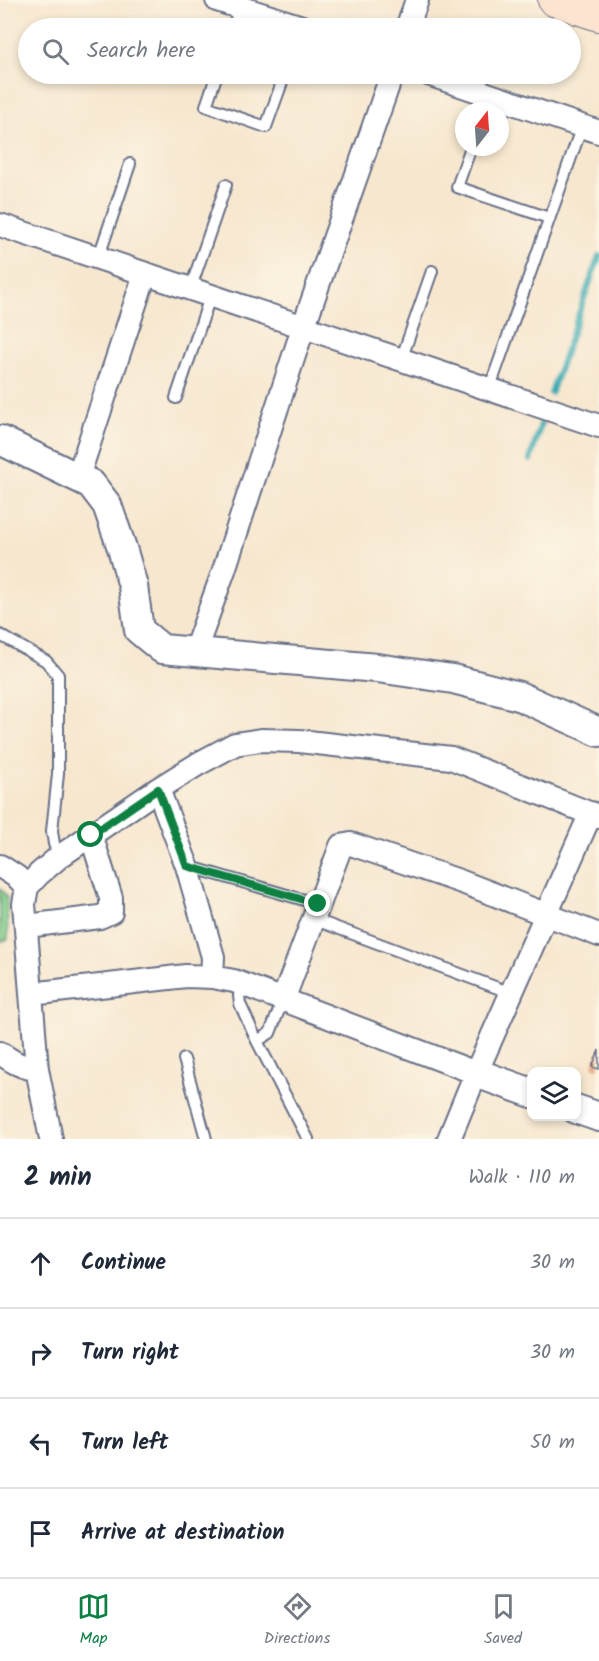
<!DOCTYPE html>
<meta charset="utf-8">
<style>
body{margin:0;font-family:Kalam,sans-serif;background:#f2f2f3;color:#1f2937}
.controls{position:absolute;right:18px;bottom:18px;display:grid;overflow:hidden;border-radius:12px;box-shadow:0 3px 9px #0003}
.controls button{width:54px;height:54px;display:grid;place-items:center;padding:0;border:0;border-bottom:2px solid #e0e1e3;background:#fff;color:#1f2937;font:30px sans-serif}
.compass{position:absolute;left:455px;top:102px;width:54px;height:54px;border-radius:50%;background:#fff;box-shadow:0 3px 9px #0003;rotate:17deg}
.stop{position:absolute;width:18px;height:18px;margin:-14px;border:4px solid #0b8043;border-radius:50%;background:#fff}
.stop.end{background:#0b8043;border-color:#fff;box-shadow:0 2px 6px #0008}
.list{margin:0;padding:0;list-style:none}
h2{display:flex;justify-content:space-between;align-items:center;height:78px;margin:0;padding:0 24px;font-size:26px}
h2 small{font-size:20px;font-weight:400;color:#747a83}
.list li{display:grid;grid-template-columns:39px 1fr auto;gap:18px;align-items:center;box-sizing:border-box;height:90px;padding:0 24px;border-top:2px solid #e0e1e3}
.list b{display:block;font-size:22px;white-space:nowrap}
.list em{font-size:20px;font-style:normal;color:#747a83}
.icon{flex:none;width:33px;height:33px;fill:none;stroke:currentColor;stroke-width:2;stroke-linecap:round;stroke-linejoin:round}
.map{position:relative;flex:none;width:599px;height:1139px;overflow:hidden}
.search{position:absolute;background:#fff;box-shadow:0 3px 9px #0003;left:18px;right:18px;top:18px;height:66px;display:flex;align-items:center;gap:15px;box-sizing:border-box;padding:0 21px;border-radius:33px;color:#747a83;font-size:22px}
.sheet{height:438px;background:#fff}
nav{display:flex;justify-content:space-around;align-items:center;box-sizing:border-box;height:84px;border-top:2px solid #e0e1e3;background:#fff;font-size:16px;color:#747a83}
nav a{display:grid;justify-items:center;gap:3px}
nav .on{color:#0b8043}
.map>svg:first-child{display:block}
</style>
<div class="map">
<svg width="599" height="1139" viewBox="0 0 599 1139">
<rect width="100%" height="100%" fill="#fcf5e5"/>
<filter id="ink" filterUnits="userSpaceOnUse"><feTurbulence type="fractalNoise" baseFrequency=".0167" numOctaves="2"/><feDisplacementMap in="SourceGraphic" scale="12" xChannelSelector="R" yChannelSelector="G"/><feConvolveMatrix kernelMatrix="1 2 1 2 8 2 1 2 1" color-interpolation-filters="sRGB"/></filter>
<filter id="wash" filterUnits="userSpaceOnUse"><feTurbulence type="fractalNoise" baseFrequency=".008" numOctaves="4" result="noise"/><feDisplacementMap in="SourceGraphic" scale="24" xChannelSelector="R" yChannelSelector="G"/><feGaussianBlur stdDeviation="1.35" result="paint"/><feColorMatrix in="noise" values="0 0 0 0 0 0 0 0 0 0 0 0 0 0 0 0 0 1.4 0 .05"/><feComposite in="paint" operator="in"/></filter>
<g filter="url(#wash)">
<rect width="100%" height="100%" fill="#f7e7cf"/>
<path fill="#82cc89" stroke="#4e7e74" stroke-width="1.5" d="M0,888L7,897L8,939L0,942Z"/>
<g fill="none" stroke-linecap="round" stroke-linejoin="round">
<path stroke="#3bacb5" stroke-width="6" d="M551,393L599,256
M530,460L541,424"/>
</g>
<g id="blocks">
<path fill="#e7aa83" d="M599,1050V1069L592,1067Z"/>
</g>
</g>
<g filter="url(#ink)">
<use href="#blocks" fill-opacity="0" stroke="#686f86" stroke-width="1.5"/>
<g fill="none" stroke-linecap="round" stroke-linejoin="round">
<g stroke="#686f86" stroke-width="14">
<path id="service" d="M233,28L240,7
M217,74L206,106L266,127L285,74
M484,111L490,95
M471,147L457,187L549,218
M98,259L130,164
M190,290L226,185
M401,360L432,271
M489,390L582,126
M176,398L210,297
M0,635L46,661L58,675V774L52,831L54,844L59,857
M187,866L318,904
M313,919L511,993
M241,984L239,996L240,1004L257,1041L308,1139
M257,1041L270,1033L283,1000
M184,1059L206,1139"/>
</g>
<g stroke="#686f86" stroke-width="26">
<path id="minor" d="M217,0L305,28
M407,28L417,0
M428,74L599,132
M0,225L599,426
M78,477L145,274
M195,651L224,570L303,328L392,74
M158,789L187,866L213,957L212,977
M0,866L17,877L27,887
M27,926L100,917L111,912V898L91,835
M31,994L186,976L212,977L234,981L476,1073
M283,1000L341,846L351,844L462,882L599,935
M0,1053C12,1061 22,1068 37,1069
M51,1139L37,1069L24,904L27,887L39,874L59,857L158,789L198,764L235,744L261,740L299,741L451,758L599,817
M449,1139L476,1073L591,813"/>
</g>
<g stroke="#686f86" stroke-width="32">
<path id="tertiary" d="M0,440L91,484L107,505L122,548L133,586L139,630L162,649L377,668L453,679L519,696L599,732
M476,1073L532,1093
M576,1109L599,1117"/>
</g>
<g stroke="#686f86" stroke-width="34">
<path id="secondary" d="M554,0L599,15"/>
</g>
<use href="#service" stroke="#fff" stroke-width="10"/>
<use href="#minor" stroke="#fff" stroke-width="22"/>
<use href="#tertiary" stroke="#fff" stroke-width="28"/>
<use href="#secondary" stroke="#fde4d0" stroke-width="32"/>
</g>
</g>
<g fill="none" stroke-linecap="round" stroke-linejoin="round" filter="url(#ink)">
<path stroke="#0b8043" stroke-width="8" d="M91,835L158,789L187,866L318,904"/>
</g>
</svg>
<div class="controls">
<button><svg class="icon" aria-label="layers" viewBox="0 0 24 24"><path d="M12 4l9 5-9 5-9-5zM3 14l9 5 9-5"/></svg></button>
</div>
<svg class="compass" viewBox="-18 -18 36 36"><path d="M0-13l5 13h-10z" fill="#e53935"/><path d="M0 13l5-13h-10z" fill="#747a83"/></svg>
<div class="stop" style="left:91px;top:835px"></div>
<div class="stop end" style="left:318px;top:904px"></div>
<div class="search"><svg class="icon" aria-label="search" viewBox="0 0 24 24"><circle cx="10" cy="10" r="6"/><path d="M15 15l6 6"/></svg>Search here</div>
</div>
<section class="sheet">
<h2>2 min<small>Walk · 110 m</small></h2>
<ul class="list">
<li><svg class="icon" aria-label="ahead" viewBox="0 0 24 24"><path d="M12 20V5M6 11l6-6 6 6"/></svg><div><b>Continue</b></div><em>30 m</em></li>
<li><svg class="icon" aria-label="right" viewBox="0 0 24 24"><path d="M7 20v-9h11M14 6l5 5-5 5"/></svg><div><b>Turn right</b></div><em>30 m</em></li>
<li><svg class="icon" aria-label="left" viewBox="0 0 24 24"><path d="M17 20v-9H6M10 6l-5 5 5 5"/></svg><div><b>Turn left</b></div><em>50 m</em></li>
<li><svg class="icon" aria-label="arrive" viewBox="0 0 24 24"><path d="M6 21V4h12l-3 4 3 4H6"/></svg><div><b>Arrive at destination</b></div></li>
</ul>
</section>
<nav>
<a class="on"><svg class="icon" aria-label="map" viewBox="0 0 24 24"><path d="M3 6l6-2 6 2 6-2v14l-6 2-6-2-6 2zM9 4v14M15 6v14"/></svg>Map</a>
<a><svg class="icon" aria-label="directions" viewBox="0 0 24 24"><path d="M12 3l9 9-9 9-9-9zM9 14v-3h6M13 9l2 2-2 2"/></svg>Directions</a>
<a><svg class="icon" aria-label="saved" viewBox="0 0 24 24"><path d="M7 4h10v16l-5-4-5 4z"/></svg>Saved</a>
</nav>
